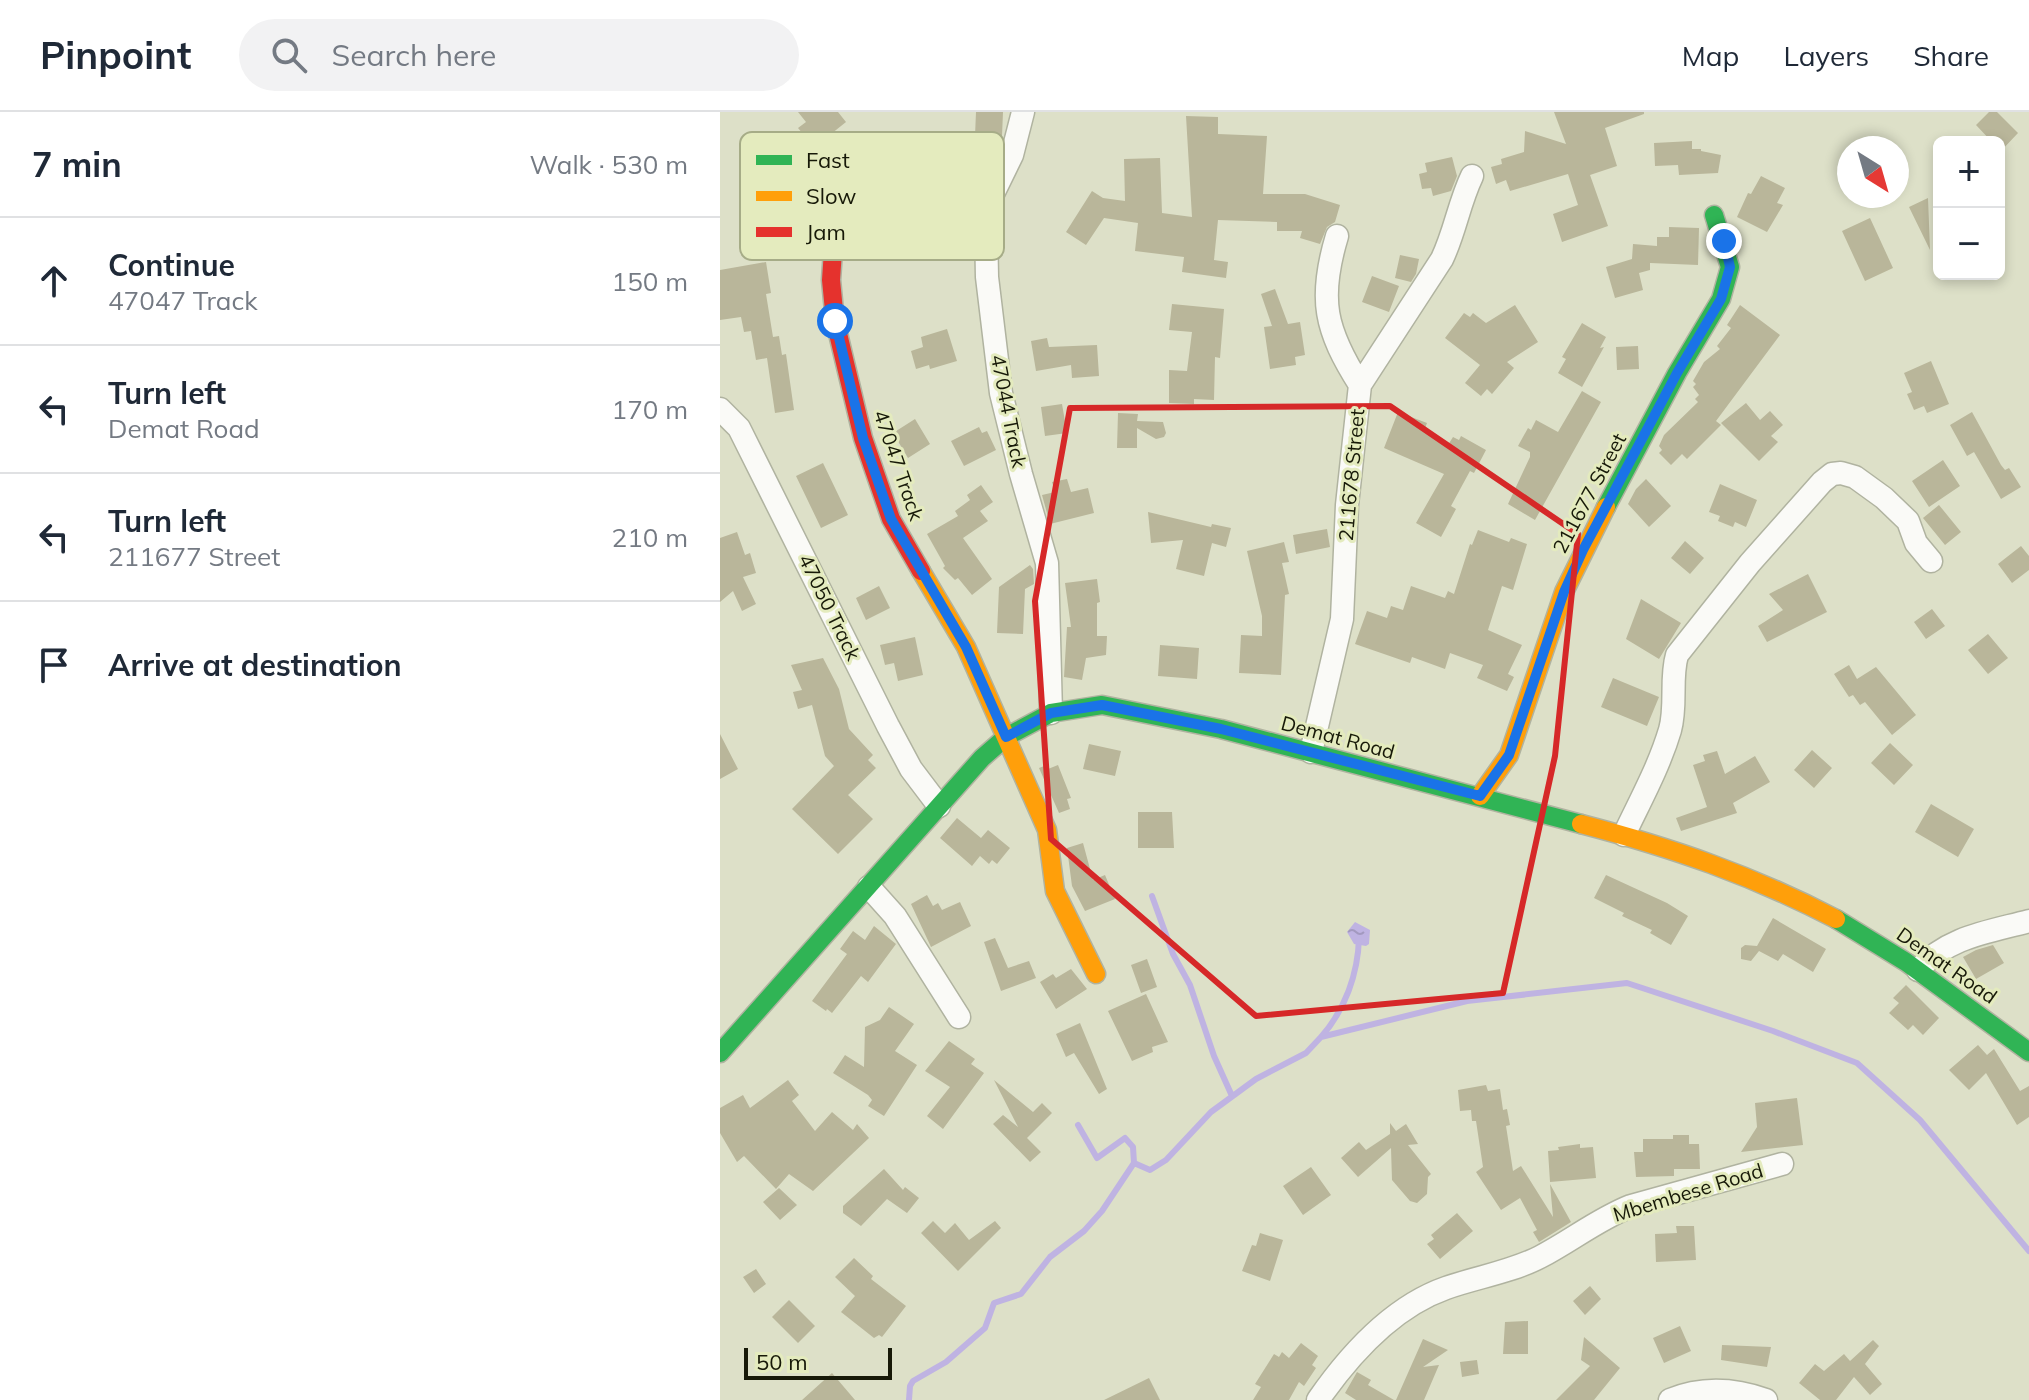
<!DOCTYPE html>
<meta charset="utf-8">
<style>
body{margin:0;font-family:Mulish,sans-serif;background:#f2f2f3;color:#1f2937}
.controls{position:absolute;right:24px;top:24px;display:grid;overflow:hidden;border-radius:12px;box-shadow:0 4px 12px #0003}
.controls button{width:72px;height:72px;display:grid;place-items:center;padding:0;border:0;border-bottom:2px solid #e0e1e3;background:#fff;color:#1f2937;font:40px sans-serif}
.compass{position:absolute;left:1117px;top:24px;width:72px;height:72px;border-radius:50%;background:#fff;box-shadow:0 4px 12px #0003;rotate:143deg}
.scale{position:absolute;left:24px;bottom:20px;width:148px;box-sizing:border-box;padding-left:8px;border:4px solid #171908;border-top:0;font-size:22px;line-height:28px;white-space:nowrap;color:#171908;-webkit-text-stroke:6px #e4ebbe;paint-order:stroke}
.stop{position:absolute;width:24px;height:24px;margin:-18px;border:6px solid #1a73e8;border-radius:50%;background:#fff}
.stop.end{background:#1a73e8;border-color:#fff;box-shadow:0 2px 8px #0008}
.list{margin:0;padding:0;list-style:none}
h2{display:flex;justify-content:space-between;align-items:center;height:104px;margin:0;padding:0 32px;font-size:34px}
h2 small{font-size:26px;font-weight:400;color:#747a83}
.list li{display:grid;grid-template-columns:52px 1fr auto;gap:24px;align-items:center;box-sizing:border-box;height:128px;padding:0 32px;border-top:2px solid #e0e1e3}
.list b{display:block;font-size:30px;white-space:nowrap}
.list p{margin:0;font-size:26px;white-space:nowrap;color:#747a83}
.list em{font-size:26px;font-style:normal;color:#747a83}
.icon{flex:none;width:44px;height:44px;fill:none;stroke:currentColor;stroke-width:2;stroke-linecap:round;stroke-linejoin:round}
.map{position:relative;flex:none;width:1309px;height:1288px;overflow:hidden}
header{display:flex;align-items:center;gap:48px;box-sizing:border-box;height:112px;padding:0 40px;background:#fff;border-bottom:2px solid #e0e1e3}
header strong{font-size:38px}
nav{display:flex;gap:44px;margin-inline-start:auto;font-size:28px}
.search{width:560px;height:72px;background:#f2f2f3;display:flex;align-items:center;gap:20px;box-sizing:border-box;padding:0 28px;border-radius:44px;color:#747a83;font-size:30px}
main{display:flex}
aside{flex:1;background:#fff}
.map>svg:first-child{display:block}
</style>
<header>
<strong>Pinpoint</strong>
<div class="search"><svg class="icon" aria-label="search" viewBox="0 0 24 24"><circle cx="10" cy="10" r="6"/><path d="M15 15l6 6"/></svg>Search here</div>
<nav><a>Map</a><a>Layers</a><a>Share</a></nav>
</header>
<main>
<aside>
<h2>7 min<small>Walk · 530 m</small></h2>
<ul class="list">
<li><svg class="icon" aria-label="ahead" viewBox="0 0 24 24"><path d="M12 20V5M6 11l6-6 6 6"/></svg><div><b>Continue</b><p>47047 Track</p></div><em>150 m</em></li>
<li><svg class="icon" aria-label="left" viewBox="0 0 24 24"><path d="M17 20v-9H6M10 6l-5 5 5 5"/></svg><div><b>Turn left</b><p>Demat Road</p></div><em>170 m</em></li>
<li><svg class="icon" aria-label="left" viewBox="0 0 24 24"><path d="M17 20v-9H6M10 6l-5 5 5 5"/></svg><div><b>Turn left</b><p>211677 Street</p></div><em>210 m</em></li>
<li><svg class="icon" aria-label="arrive" viewBox="0 0 24 24"><path d="M6 21V4h12l-3 4 3 4H6"/></svg><div><b>Arrive at destination</b></div></li>
</ul>
</aside>
<div class="map">
<svg width="1309" height="1288" viewBox="0 0 1309 1288">
<defs>
<pattern id="water-ripples" width="26" height="14" patternUnits="userSpaceOnUse" patternTransform="scale(2)"><rect width="26" height="14" fill="#bfb3e2"/><path d="M2 4q2-2 4 0t4 0M15 11q2-2 4 0t4 0" fill="none" stroke="#a399c0"/></pattern>
</defs>
<rect width="100%" height="100%" fill="#dde0c8"/>
<path fill="url(#water-ripples)" d="M635,810L650,818L649,832L646,834L634,832L627,820Z"/>
<g fill="none" stroke-linecap="round" stroke-linejoin="round">
<path stroke="#bfb3e2" stroke-width="6" d="M432,784L453,842L470,873L494,944L512,984
M601,925C625,898 638,862 639,826
M358,1013L377,1046L405,1026L413,1035L414,1051
M189,1288L190,1274L193,1269L226,1250L265,1216L274,1191L301,1182L330,1145L364,1119L382,1099L414,1051L430,1058L446,1048L491,1000L536,967L586,941L601,925L747,889L907,871L1053,919L1137,951L1200,1008L1309,1139"/>
</g>
<path fill="#b9b69a" d="M78,0H118L126,10L101,30L95,23L88,28L78,16L86,10Z
M256,0H283L282,24H255Z
M834,0H924V2L885,16L897,54L870,63L888,114L842,130L833,102L858,93L848,62L790,79L786,68L776,72L771,55L782,52L781,47L804,40L805,19L846,32Z
M1269,0H1277L1298,21L1281,39L1279,30H1272L1256,13Z
M466,4L498,5V22L547,24L543,82H585L620,93L615,110L607,115L600,132L580,126L582,119H557V110L498,108L494,148L508,150L506,166L462,160L464,145L415,139L418,111L384,106L366,133L346,120L372,79L383,86L405,89L404,47L440,46L442,101L472,105Z
M972,29V37H981V39L1001,43L998,61L959,63L958,53L935,54L934,31Z
M732,45L737,64L731,79L713,84L711,76L702,77L699,62L707,60L705,51Z
M1041,64L1065,76L1057,91L1063,93L1047,120L1017,105L1028,81L1031,82Z
M1208,86L1210,138L1189,95Z
M1150,106L1173,156L1145,169L1122,119Z
M949,115L979,116L978,153L930,151V158L919,161L923,178L895,186L886,155L912,147L913,132L937,134V125H949Z
M680,143L699,147L696,162L691,170L675,166Z
M46,150L51,181L46,182L53,225L59,224L62,243L66,242L74,298L55,301L47,246L36,248L31,219L24,220L21,205L0,208V158Z
M652,164L679,174L669,200L642,190Z
M555,177L568,212L580,210L585,243L575,245L576,253L550,257L544,215L552,214L541,182Z
M452,192L504,197L500,246L495,245L494,288L474,287V292L449,291V258L467,259L472,220L449,218Z
M795,193L818,230L787,250L794,256L772,282L767,277L761,284L745,271L760,253L725,226L744,201L750,205L753,201L766,211Z
M1020,193L1060,223L996,309L1001,313L967,347L962,342L951,353L939,341L942,338L939,334L944,323L978,290L975,287L979,283L973,275L976,272L973,269L984,250L1000,237L997,234L1011,216L1007,213Z
M862,211L886,225L880,236L884,235L862,275L838,261L846,247L842,245Z
M227,217L237,249L210,257L209,253L196,257L191,239L203,235L201,225Z
M327,226L329,235L377,233L379,264L352,266L351,253L316,259L311,229Z
M918,234L919,257L897,258L896,235Z
M1211,249L1229,292L1207,301L1204,294L1194,298L1187,282L1192,280L1184,261Z
M862,279L881,290L815,408L788,392L810,345V340L798,334L808,316L811,318L816,308L838,320Z
M1026,291L1040,308L1050,299L1063,313L1051,324L1058,330L1039,349L1001,311Z
M342,292L347,321L325,324L321,295Z
M678,300L707,311L704,319L728,333L733,325L739,328L741,324L766,338L754,361L750,359L731,394L736,397L721,425L696,411L724,362L664,336Z
M1252,300L1281,353L1285,358L1289,356L1301,375L1281,387L1254,340L1247,344L1230,313Z
M398,301L418,302L417,309L443,310L446,321L444,325L436,327L417,316V336H397Z
M195,307L210,332L188,346L173,321Z
M259,315L262,321L267,319L276,338L244,354L231,329Z
M1223,348L1240,374L1209,395L1192,369Z
M103,351L128,403L101,416L76,364Z
M347,367L351,380L368,376L374,401L330,412L322,383L335,380L332,370Z
M926,367L951,394L929,415L908,392L916,377Z
M1000,372L1037,388L1026,415L1015,410L1013,415L998,409L1000,404L989,400Z
M261,373L273,390L260,399L268,409L243,426L272,467L252,483L238,466L235,468L223,456L225,454L207,422L238,404L235,399L250,388L247,383Z
M1219,393L1241,420L1225,433L1203,406Z
M428,400L491,415L492,412L511,416L506,435L492,431L484,464L456,457L463,428L431,431Z
M607,417L610,435L576,442L573,423Z
M758,418L789,430L791,426L807,432L793,478L782,474L768,518L802,533L788,562L794,565L787,579L757,566L763,553L730,541L725,557L692,545L690,551L635,532L647,499L667,506L671,494L683,498L691,474L725,486L728,479L734,482L750,432L752,433Z
M17,420L25,443L30,441L36,461L23,465L36,492L22,499L13,479L0,490V426Z
M965,429L984,446L970,462L951,446Z
M564,430L569,450L562,451L569,482L565,483L561,563L519,561L521,523L542,524V504L527,439Z
M1301,434L1309,444V458L1292,471L1278,452Z
M310,453L313,457L314,472L305,477L303,522L277,521L279,475Z
M1088,462L1107,500L1047,530L1038,514L1063,498L1049,482Z
M377,467L380,490L377,491V524H387L386,543L366,546L362,568L344,565L347,515H351L345,471Z
M159,474L170,496L146,508L136,486Z
M921,487L961,511L939,547L906,527Z
M1212,497L1225,514L1206,527L1194,510Z
M1268,522L1288,546L1268,562L1248,538Z
M195,525L203,563L178,569L174,551L165,553L160,533Z
M440,533L479,536L477,567L438,564Z
M103,546L119,577L129,617L153,643L148,648L156,656L128,683L153,707L118,742L72,697L114,654L105,644L92,593L78,597L73,580L82,578L71,553Z
M1129,553L1137,567L1156,555L1196,603L1172,623L1145,590L1140,593L1133,583L1129,585L1114,562Z
M893,566L939,585L927,614L881,595Z
M0,622L18,657L0,667Z
M1170,631L1193,653L1174,673L1151,651Z
M369,632L401,639L395,664L363,657Z
M1092,638L1112,656L1094,676L1074,658Z
M997,639L1005,662L1035,644L1050,670L1013,691L1017,701L961,719L956,706L987,695L973,653L985,649L983,643Z
M327,653L328,657L338,653L351,686L347,687L350,697L339,701L319,656Z
M1211,692L1254,717L1238,745L1195,720Z
M418,700H452L454,736H418Z
M237,706L261,726L268,718L290,736L277,752L272,748L269,752L260,744L252,754L220,726Z
M363,731L373,768L385,763L395,787L365,799L352,774L347,736Z
M886,763L947,791L968,804L951,833L930,821L932,818L902,804L904,801L874,786Z
M207,783L213,794L218,791L222,798L240,790L251,814L211,835L191,792Z
M1053,806L1106,837L1093,860L1063,842L1058,849L1039,839L1031,849L1021,847V836L1025,833L1037,834Z
M154,814L176,832L148,870L141,864L112,901L107,897L106,899L92,889L127,842L120,837L133,819L145,828Z
M275,826L288,856L309,849L316,866L281,879L264,830Z
M1273,833L1284,851L1256,867L1243,845L1256,838Z
M427,847L437,875L421,881L411,853Z
M351,857L367,877L336,897L320,870L333,862L336,866Z
M1186,873L1219,906L1203,923L1193,913L1188,918L1169,901L1179,891L1173,886Z
M426,882L448,930L432,935L433,940L412,949L388,899Z
M169,895L194,912L175,939L197,953L164,1004L148,994L152,988L148,983L113,961L125,943L144,955L145,915L160,908Z
M360,911L387,977L379,982L354,941L346,945L336,922Z
M229,929L255,947L251,952L264,961L223,1017L207,1004L230,975L205,959Z
M1258,933L1267,943L1274,937L1300,979L1309,974V1005L1297,1013L1266,961L1249,978L1229,958Z
M68,968L79,983L72,989L95,1019L112,1000L133,1018L137,1012L149,1026L93,1079L69,1062L56,1077L24,1044L17,1050L0,1021V996L23,983L30,996Z
M274,968L313,1000L322,991L332,1001L307,1026L321,1040L310,1050L273,1012L283,1003L298,1015Z
M766,973L768,979L780,977L783,998L787,997L790,1013L786,1014L793,1059L801,1054L833,1105L830,1072L851,1110L819,1130L813,1120L817,1118L800,1086L781,1098L756,1060L763,1055L756,1009H752L751,998L740,999L738,978Z
M1077,986L1083,1033L1021,1040L1037,1015L1035,991Z
M670,1011L676,1019L686,1012L698,1032L688,1033L711,1062L708,1065L707,1082L697,1091L690,1089L672,1068L671,1036L638,1065L621,1046L639,1030L646,1038L670,1022Z
M953,1023H969V1032H979L980,1057H954V1064L916,1065L914,1040H923V1027H953Z
M860,1032V1036L873,1035L876,1066L830,1070L828,1039L839,1038L838,1035Z
M591,1055L611,1083L583,1103L563,1074Z
M164,1057L183,1078L185,1075L199,1086L187,1101L167,1087L141,1114L123,1101V1094Z
M59,1076L77,1093L60,1108L43,1090Z
M737,1101L753,1119L720,1147L707,1132L714,1127L711,1123Z
M213,1109L225,1121L235,1111L249,1128L275,1109L281,1116L238,1159L201,1121Z
M956,1114H974L976,1148L936,1150L935,1122L957,1121Z
M540,1121L563,1128L550,1169L522,1159L532,1133L536,1134Z
M134,1146L153,1164L151,1167L186,1194L162,1225L159,1223L154,1226L121,1200L135,1184L115,1165Z
M36,1157L46,1172L34,1181L23,1165Z
M870,1174L881,1187L865,1203L853,1189Z
M69,1188L95,1214L78,1231L52,1205Z
M808,1209V1242H783L785,1210Z
M960,1214L971,1239L944,1251L933,1226Z
M864,1225L900,1256L874,1288H836L870,1254L861,1248Z
M703,1227L728,1238L703,1255L719,1253L704,1288H676Z
M1153,1228L1159,1234L1145,1252L1162,1272L1150,1283L1134,1265L1116,1288H1100L1079,1271L1095,1252L1104,1259L1124,1242L1130,1249Z
M581,1231L598,1244L592,1253L596,1256L584,1274L579,1270L569,1288H533L541,1275L535,1272L554,1242L559,1245L562,1240L569,1246Z
M1002,1233L1051,1235L1047,1255L1001,1248Z
M757,1248L759,1262L742,1265L740,1250Z
M637,1260L651,1268L648,1273L674,1288H636L625,1281Z
M112,1261L135,1288H82Z
M429,1266L440,1288H384Z"/>
<g fill="none" stroke-linecap="round" stroke-linejoin="round">
<g stroke="#b0b3a0" stroke-width="25">
<path id="street" d="M303,0L292,43L269,90L266,113L267,165L281,281L301,362L327,451L331,601
M617,124C598,187 605,218 640,273
M0,297L19,316L168,614L191,657L219,694
M591,640L622,507L627,393L640,273L722,147C735,120 739,91 752,64
M904,723C920,689 939,655 950,618C957,593 950,567 957,543L1030,451L1102,370L1112,362L1121,361L1135,365L1164,386L1188,409L1196,431L1211,449
M149,775L175,804L239,905
M1198,858C1227,825 1268,820 1309,809
M598,1288C630,1242 672,1195 726,1176C757,1165 791,1160 820,1145C851,1129 878,1107 911,1094L1062,1052
M950,1288C981,1275 1015,1277 1046,1288"/>
</g>
<g stroke="#b0b3a0" stroke-width="21">
<path id="fast" d="M886,395L957,261L1001,187L1010,155L994,103
M1116,807L1186,850L1309,940
M0,941L262,646L286,625L331,601L382,593L501,617L861,712"/>
</g>
<g stroke="#b0b3a0" stroke-width="21">
<path id="slow" d="M201,459L246,535L327,718L335,779L376,862
M760,684L789,643L844,480L886,395
M861,712C953,736 1031,763 1116,807"/>
</g>
<g stroke="#b0b3a0" stroke-width="21">
<path id="jam" d="M110,71L114,124L111,168L115,209L143,326L171,407L201,459"/>
</g>
<use href="#street" stroke="#fafaf7" stroke-width="22"/>
<use href="#fast" stroke="#30b455" stroke-width="18"/>
<use href="#slow" stroke="#ff9f0a" stroke-width="18"/>
<use href="#jam" stroke="#e5322d" stroke-width="18"/>
</g>
<g fill="none" stroke-linecap="round" stroke-linejoin="round">
<path stroke="#1a73e8" stroke-width="10" d="M115,209L143,326L171,407L246,535L286,625L331,601L382,593L501,617L760,684L789,643L844,480L863,438L957,261L1001,187L1010,155L1004,129"/>
</g>
<path fill="none" stroke="#d62828" stroke-width="6" stroke-linejoin="round" d="M670,294L858,422L835,644L783,881L536,904L331,727L315,489L350,296Z"/>
<g text-anchor="middle" dominant-baseline="central" stroke-width="6" stroke-linejoin="round" paint-order="stroke">
<g font-size="20" fill="#171908" stroke="#e4ebbe">
<text transform="translate(289 299) rotate(79)">47044 Track</text>
<text transform="translate(179 353) rotate(71)">47047 Track</text>
<text transform="translate(631 363) rotate(-85)">211678 Street</text>
<text transform="translate(869 381) rotate(-62)">211677 Street</text>
<text transform="translate(110 495) rotate(64)">47050 Track</text>
<text transform="translate(618 625) rotate(15)">Demat Road</text>
<text transform="translate(1227 853) rotate(35)">Demat Road</text>
<text transform="translate(968 1080) rotate(-17)">Mbembese Road</text>
</g>
</g>
<rect x="20" y="20" width="264" height="128" rx="12" fill="#e4ebbe" stroke="#a6ac87" stroke-width="2"/>
<rect x="36" y="43" width="36" height="10" fill="#30b455"/>
<rect x="36" y="79" width="36" height="10" fill="#ff9f0a"/>
<rect x="36" y="115" width="36" height="10" fill="#e5322d"/>
<g font-size="22" fill="#171908">
<text x="86" y="56">Fast</text>
<text x="86" y="92">Slow</text>
<text x="86" y="128">Jam</text>
</g>
</svg>
<div class="controls">
<button>+</button>
<button>−</button>
</div>
<svg class="compass" viewBox="-18 -18 36 36"><path d="M0-13l5 13h-10z" fill="#e53935"/><path d="M0 13l5-13h-10z" fill="#747a83"/></svg>
<div class="scale">50 m</div>
<div class="stop" style="left:115px;top:209px"></div>
<div class="stop end" style="left:1004px;top:129px"></div>
</div>
</main>
